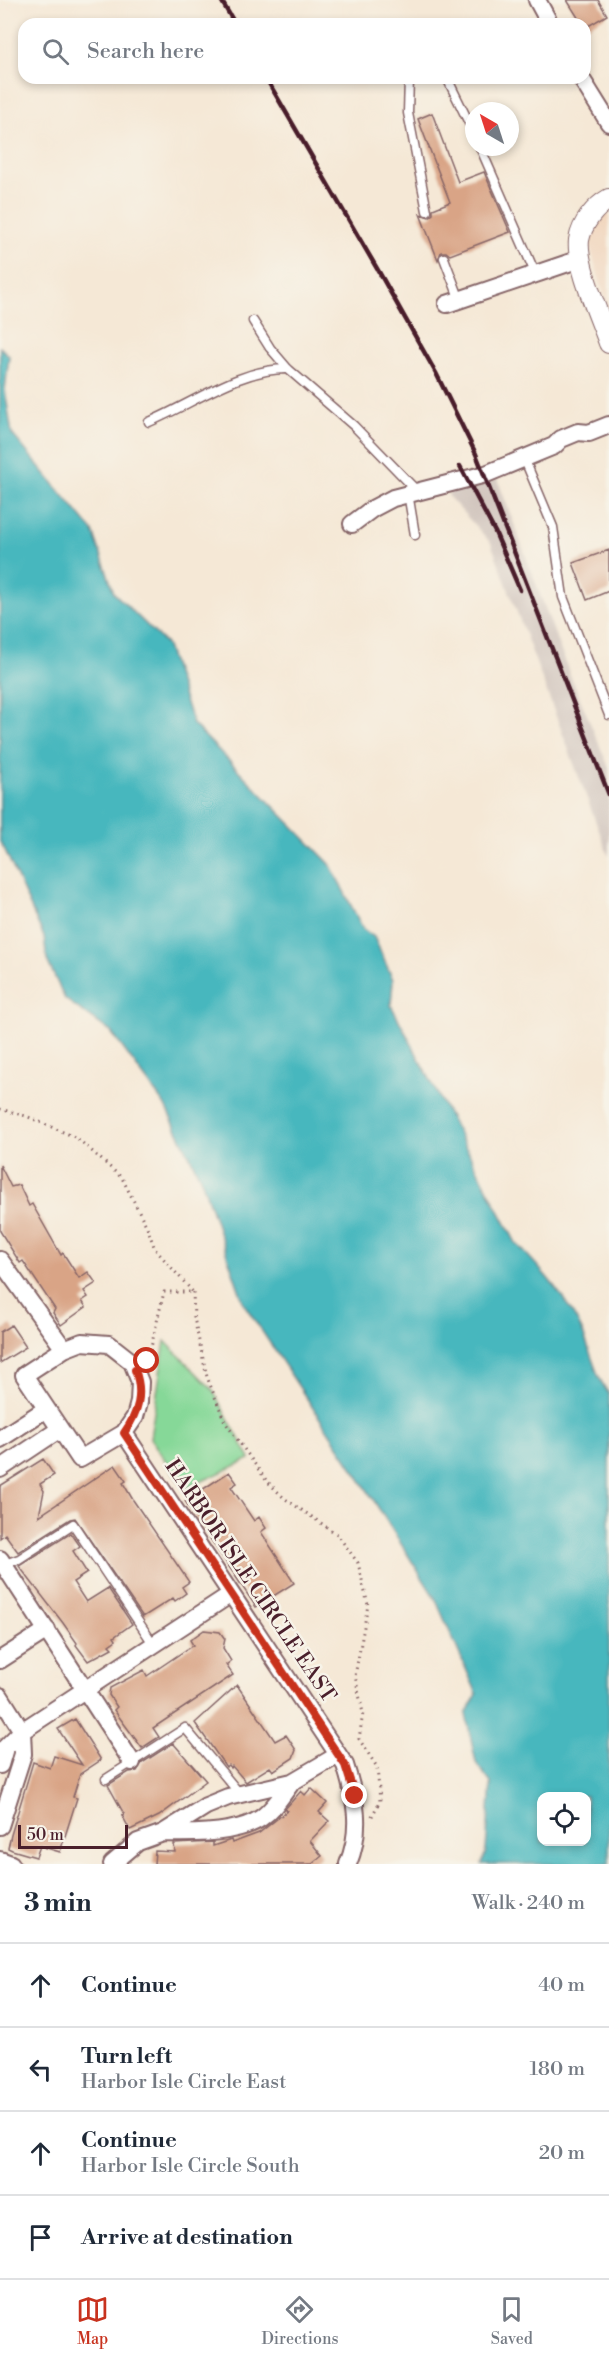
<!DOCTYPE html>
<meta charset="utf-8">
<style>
body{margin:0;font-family:"Libre Bodoni",serif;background:#f6f6f7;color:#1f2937}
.controls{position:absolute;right:18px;bottom:18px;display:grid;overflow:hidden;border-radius:12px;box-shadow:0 3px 9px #0003}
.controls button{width:54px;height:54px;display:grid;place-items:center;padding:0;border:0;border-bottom:2px solid #e0e1e3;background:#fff;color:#1f2937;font:30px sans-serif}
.compass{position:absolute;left:465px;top:102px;width:54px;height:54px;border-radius:50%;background:#fff;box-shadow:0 3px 9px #0003;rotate:321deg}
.scale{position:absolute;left:18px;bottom:15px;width:110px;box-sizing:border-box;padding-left:6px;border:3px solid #4a1f2b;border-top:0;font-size:16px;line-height:21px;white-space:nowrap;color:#4a1f2b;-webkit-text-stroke:4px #f7f3e8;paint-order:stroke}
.stop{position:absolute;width:18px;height:18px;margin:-14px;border:4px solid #c8321e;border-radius:50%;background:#fff}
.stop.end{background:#c8321e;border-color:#fff;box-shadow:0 2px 6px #0008}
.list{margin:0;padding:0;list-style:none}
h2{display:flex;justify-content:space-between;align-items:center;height:78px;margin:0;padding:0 24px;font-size:26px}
h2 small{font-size:20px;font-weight:400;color:#747a83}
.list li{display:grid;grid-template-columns:39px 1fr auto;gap:18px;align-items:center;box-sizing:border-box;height:84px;padding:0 24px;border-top:2px solid #e0e1e3}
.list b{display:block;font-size:22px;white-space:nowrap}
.list p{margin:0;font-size:20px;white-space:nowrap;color:#747a83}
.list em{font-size:20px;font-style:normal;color:#747a83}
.icon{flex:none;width:33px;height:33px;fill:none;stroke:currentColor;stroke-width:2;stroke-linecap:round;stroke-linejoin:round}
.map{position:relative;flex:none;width:609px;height:1864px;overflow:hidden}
.search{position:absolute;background:#fff;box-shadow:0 3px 9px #0003;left:18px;right:18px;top:18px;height:66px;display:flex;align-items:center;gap:15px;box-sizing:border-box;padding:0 21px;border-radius:18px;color:#747a83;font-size:22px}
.sheet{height:414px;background:#fff}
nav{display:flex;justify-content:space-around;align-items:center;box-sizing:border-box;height:84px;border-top:2px solid #e0e1e3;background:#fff;font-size:16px;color:#747a83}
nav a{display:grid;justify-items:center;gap:3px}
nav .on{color:#c8321e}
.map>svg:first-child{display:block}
</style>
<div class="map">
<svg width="609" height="1864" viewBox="0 0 609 1864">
<rect width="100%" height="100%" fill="#f7f3e8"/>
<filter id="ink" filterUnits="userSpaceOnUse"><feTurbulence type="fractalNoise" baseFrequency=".0167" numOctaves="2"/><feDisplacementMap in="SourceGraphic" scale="12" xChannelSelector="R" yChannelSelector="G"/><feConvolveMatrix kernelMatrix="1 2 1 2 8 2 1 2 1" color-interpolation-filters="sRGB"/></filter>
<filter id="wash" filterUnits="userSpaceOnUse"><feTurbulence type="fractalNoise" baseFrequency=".008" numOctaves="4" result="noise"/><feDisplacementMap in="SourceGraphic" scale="24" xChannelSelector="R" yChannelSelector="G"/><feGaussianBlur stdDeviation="1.35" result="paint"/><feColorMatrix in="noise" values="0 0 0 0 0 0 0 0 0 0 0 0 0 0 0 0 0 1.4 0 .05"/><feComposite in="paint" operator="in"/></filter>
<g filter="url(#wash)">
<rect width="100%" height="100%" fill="#f5e8d6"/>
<path fill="#f1d5bd" d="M609,209V311L590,247L591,232L603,212Z"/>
<path fill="#cec1ba" d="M497,478L568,670L609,768V857L491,543L449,497L447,490Z"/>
<path fill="#86d898" stroke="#687c62" stroke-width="1.5" d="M165,1341L212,1389L250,1459L185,1489L150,1438Z"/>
<path fill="#47b7be" stroke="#486b74" stroke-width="1.5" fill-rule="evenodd" d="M0,347L9,356L5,390L12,434L93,531L114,593L166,644L193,724L330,864L363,929L374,937L393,980L391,1005L516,1243C541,1269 568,1299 583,1333C591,1353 596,1377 609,1394V1864H482L486,1850L491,1783L476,1763L466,1714L477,1694L435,1598L366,1488L244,1304L201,1179L164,1104L111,1032L65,999L47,960L44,937L4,848L0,842ZM542,1796H586V1842H542Z"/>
<g id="blocks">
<path fill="#d9a486" d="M567,0H598L607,15L585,28V24H582Z
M432,113L458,182L484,172L510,232L450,255L446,252H441L438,260L420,214L429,217L433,214V209L450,202L418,119Z
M609,550V591L587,600L573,563Z
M0,1165L11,1187L19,1185L29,1206L32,1204L61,1255L63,1253L79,1278L88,1272L96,1283L84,1291L88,1297L82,1301L86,1307L61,1325L53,1313L55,1309L23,1261L20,1263L0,1231Z
M11,1325L26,1347L0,1363V1332Z
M43,1459L54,1475L40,1484L44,1491L39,1516L115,1465L126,1481L123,1483L133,1500L189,1582L182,1587L186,1593L175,1601L173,1598L143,1617L75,1518L70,1519L18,1552L5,1534L0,1538V1486Z
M229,1472L237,1483L231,1487L254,1521L259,1517L266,1528L261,1532L294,1583L256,1607L185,1501Z
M71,1533L80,1546L73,1551L87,1573L73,1582L86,1602L108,1588L132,1624L114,1637L116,1640L109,1645L112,1648L88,1661L76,1645L77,1643L63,1623L19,1566Z
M204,1630L220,1632L225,1639L223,1648L231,1661L226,1665L233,1675L153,1728L159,1737L142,1748L114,1710L117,1707L109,1695L110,1688L144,1670L147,1676L193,1645L190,1640Z
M237,1685L275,1741L286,1735L296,1750L293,1758L273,1771L270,1767L246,1782L232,1766L231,1768L229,1765L226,1767L195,1723Z
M75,1719L101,1760L80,1774L73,1797L77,1798L60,1852L40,1846L36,1857L12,1850L8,1848L11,1835L33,1762L50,1768L54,1756L82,1765L58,1729Z
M173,1743L206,1781L159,1816L130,1830L122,1815L124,1814L108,1785L129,1772L137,1771L142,1763Z
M311,1788L327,1803L319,1812L329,1821L310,1841L322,1856L312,1864H154L155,1851L175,1852L174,1844L213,1842V1846L231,1840L232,1843L259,1833L287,1811L285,1809L301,1791L305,1795Z"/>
</g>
</g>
<g filter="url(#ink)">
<use href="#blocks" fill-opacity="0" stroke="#866567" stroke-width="1.5"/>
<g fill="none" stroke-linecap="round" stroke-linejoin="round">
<g stroke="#866567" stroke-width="11">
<path id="service" d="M409,78L408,113L427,211
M447,78L474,133
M480,147L536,275
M444,258L460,300
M253,321L270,348L288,369L354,426L417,491
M149,422C192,404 241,368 288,369
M524,458L553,527L563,597L609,715
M408,493L415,535
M2,1565L19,1559L73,1524L154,1645
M106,1779L185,1728L240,1794"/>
</g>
<g stroke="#866567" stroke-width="20">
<path id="minor" d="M537,0L550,24
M581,78L609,123
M447,304L580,259
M352,524L372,509L393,498L486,474L554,446L561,439L578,432L589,433L609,425
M0,1260L64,1349
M82,1342L109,1344L132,1362L140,1382L139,1402L135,1417L124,1433L80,1459L24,1375L64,1349Z
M124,1433L345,1765C356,1799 362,1830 348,1864
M0,1439L46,1409
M0,1469L60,1429
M0,1559L132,1762
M0,1660L47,1630
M0,1696L22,1731L23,1754L0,1826
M0,1765L5,1748L22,1731L231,1594
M163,1833C190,1834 238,1834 261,1818C274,1809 283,1794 292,1782
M0,1860L11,1864
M112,1864L138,1842L163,1833L206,1806L228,1797L292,1782L338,1755"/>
</g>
<g stroke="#866567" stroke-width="22">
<path id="tertiary" d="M609,199C595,207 582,223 579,240C576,265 600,317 609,343"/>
</g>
<path stroke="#866567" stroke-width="3" stroke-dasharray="1.5 4.5" stroke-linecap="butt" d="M0,1109L26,1116L77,1138L122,1178L147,1227L155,1249L193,1292H164L148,1360
M193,1292L194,1318L207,1377L225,1422L266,1480L284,1498L337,1534L358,1563L368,1605L355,1676L363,1713L359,1739L377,1767L380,1801L371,1818"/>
<use href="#service" stroke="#fff" stroke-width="8"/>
<use href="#minor" stroke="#fff" stroke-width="16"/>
<use href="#tertiary" stroke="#fff" stroke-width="20"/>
<path stroke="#4a1f2b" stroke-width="4.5" d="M221,0L235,24
M266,78L379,272L436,373L476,454L609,795
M460,466L495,532L520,590"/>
</g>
</g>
<g fill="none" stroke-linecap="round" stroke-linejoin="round" filter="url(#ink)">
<path stroke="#c8321e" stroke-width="8" d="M147,1361L135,1370C144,1394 138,1413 124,1433L345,1765L355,1796"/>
</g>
<g text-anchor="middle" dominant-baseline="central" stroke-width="5" stroke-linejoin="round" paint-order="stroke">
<g font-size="21" fill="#4a1f2b" stroke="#f7f3e8">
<text transform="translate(250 1581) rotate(56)">HARBOR ISLE CIRCLE EAST</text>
</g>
</g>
</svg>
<div class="controls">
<button><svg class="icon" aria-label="locate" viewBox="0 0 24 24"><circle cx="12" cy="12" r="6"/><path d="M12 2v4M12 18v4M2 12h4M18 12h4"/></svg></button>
</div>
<svg class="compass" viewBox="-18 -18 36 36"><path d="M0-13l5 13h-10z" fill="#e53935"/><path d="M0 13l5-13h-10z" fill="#747a83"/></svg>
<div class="scale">50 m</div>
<div class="stop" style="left:147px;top:1361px"></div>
<div class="stop end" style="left:355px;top:1796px"></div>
<div class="search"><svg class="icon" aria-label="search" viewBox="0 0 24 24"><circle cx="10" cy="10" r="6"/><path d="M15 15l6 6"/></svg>Search here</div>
</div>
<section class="sheet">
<h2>3 min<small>Walk · 240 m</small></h2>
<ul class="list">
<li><svg class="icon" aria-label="ahead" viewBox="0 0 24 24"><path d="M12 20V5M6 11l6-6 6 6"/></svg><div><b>Continue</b></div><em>40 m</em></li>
<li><svg class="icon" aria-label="left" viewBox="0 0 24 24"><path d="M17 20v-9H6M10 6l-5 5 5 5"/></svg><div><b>Turn left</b><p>Harbor Isle Circle East</p></div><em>180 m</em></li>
<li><svg class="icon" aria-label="ahead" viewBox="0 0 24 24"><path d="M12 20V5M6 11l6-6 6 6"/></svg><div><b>Continue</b><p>Harbor Isle Circle South</p></div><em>20 m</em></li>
<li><svg class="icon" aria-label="arrive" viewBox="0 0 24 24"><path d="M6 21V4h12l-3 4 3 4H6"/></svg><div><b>Arrive at destination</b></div></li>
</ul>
</section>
<nav>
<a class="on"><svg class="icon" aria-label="map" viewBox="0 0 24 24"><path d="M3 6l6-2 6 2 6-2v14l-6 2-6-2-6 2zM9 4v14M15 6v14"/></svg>Map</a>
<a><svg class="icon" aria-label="directions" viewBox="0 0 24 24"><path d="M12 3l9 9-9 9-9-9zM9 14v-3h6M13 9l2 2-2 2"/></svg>Directions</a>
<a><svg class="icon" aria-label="saved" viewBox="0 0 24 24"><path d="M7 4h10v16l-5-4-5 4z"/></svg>Saved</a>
</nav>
